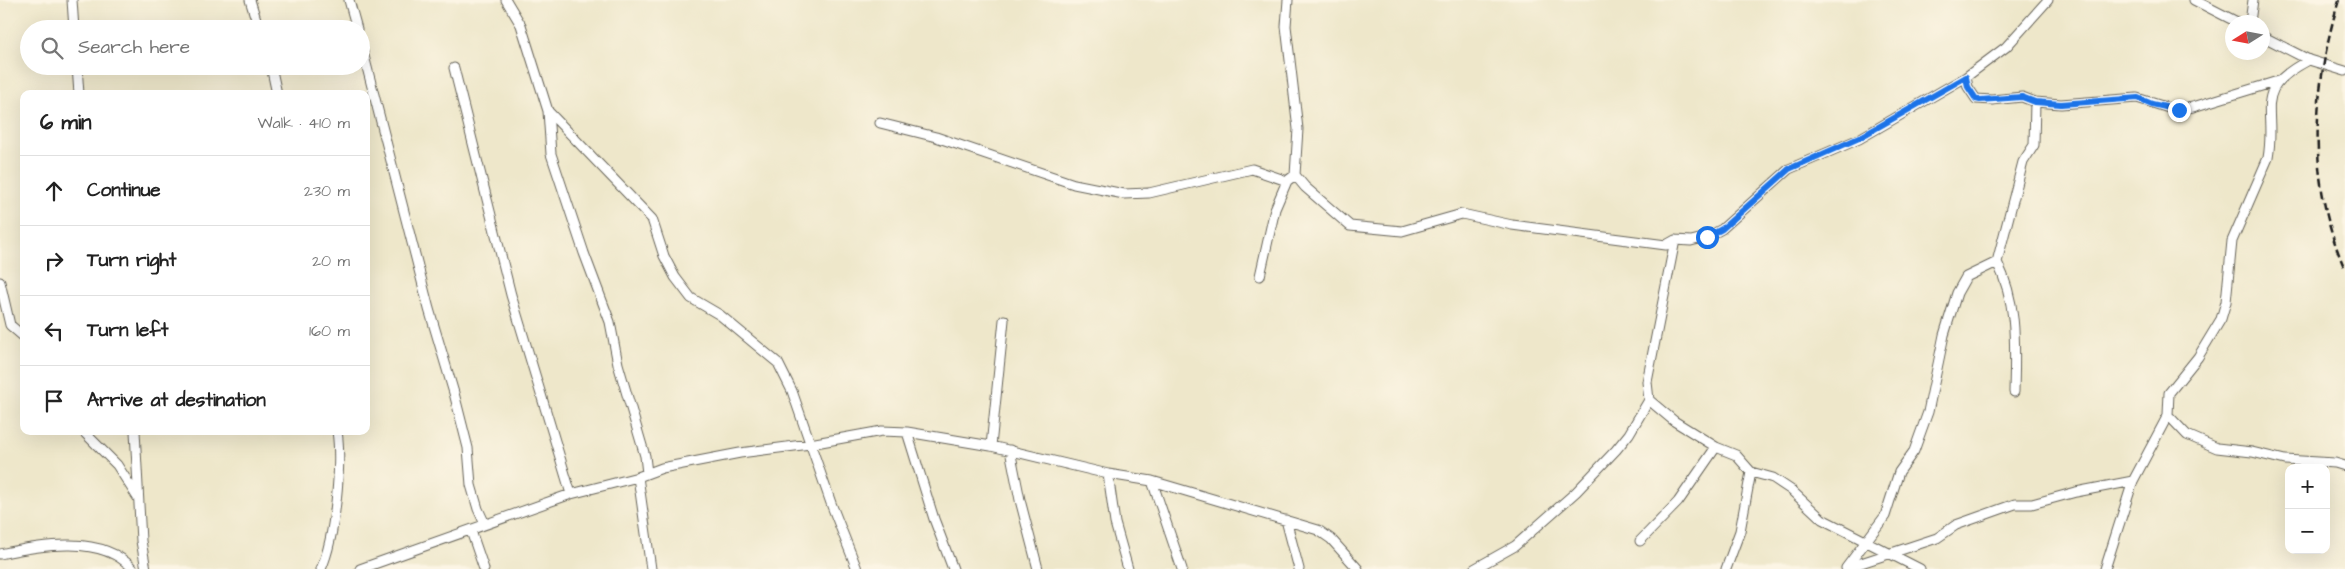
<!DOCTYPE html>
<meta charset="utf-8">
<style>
body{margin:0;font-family:"Architects Daughter",sans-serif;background:#f6f6f6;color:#222}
.controls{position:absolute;right:15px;bottom:15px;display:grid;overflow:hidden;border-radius:10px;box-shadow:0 5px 20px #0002}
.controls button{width:45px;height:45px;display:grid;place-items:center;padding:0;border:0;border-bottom:1px solid #e0e0e0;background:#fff;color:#222;font:25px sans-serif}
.compass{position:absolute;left:2225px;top:15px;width:45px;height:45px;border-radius:50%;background:#fff;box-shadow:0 5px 20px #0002;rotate:259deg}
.stop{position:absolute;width:15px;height:15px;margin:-11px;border:4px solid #1a73e8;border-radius:50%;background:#fff}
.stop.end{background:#1a73e8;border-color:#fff;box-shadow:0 1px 5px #0008}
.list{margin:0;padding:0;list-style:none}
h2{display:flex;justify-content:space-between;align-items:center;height:65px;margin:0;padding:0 20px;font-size:21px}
h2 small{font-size:16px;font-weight:400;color:#767676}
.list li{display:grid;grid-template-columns:32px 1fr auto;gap:15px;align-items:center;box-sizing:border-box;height:70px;padding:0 20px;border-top:1px solid #e0e0e0}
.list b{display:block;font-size:19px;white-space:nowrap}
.list em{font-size:16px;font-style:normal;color:#767676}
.icon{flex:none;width:28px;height:28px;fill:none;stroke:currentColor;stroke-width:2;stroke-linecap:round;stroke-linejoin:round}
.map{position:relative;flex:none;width:2345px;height:569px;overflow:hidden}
.search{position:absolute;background:#fff;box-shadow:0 5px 20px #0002;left:20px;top:20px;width:350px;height:55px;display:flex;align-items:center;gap:12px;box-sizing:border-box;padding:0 18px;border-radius:28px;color:#767676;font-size:19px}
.panel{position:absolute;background:#fff;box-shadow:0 5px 20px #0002;left:20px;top:90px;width:350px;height:345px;border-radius:10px}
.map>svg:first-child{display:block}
</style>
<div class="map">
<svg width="2345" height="569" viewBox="0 0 2345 569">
<rect width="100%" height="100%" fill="#fcf5e5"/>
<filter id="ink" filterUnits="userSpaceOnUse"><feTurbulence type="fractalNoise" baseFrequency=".02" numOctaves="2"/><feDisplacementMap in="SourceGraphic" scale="10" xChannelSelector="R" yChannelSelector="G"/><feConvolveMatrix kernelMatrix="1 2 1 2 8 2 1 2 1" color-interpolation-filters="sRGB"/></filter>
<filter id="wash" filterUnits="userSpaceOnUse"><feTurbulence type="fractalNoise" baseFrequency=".0096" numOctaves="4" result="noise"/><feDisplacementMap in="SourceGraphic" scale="20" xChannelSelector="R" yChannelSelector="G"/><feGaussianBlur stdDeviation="1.12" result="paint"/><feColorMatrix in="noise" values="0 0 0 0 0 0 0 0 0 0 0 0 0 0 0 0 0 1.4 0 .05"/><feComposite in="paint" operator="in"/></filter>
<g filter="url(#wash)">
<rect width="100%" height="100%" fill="#eee7ca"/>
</g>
<g filter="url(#ink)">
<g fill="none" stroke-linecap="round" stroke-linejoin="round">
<g stroke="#666359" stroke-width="11">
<path id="minor" d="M72,0L74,29
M250,0L259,29
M349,0L357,29
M506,0L521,25L548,111L652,219L664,256L675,277L691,298L720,315L778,363L792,391L832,506L857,569
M1288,0L1286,26L1298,129L1295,175L1305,187L1350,226L1402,231L1462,214L1512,225L1666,245L1675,240L1691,241L1707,237L1722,229L1789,169L1859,139L1966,77L2006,47L2048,0
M2194,0L2237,22
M2250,22L2253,0
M2262,36L2309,60
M361,44L429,309L454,393L468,448L471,485L478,509L485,524
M77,66L79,94
M271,66L277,94
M454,68L511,295L571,494
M2345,71L2309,60C2250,91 2277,107 2268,158L2232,241L2226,302L2221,319L2198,357L2169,393L2168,415L2187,435L2217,448L2252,452L2285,460L2335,463L2345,466
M1966,77L1968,87L1976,99L1992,100L2022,97L2035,102L2061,104L2137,98L2175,110L2193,107L2278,81
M548,111L551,154L584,253L610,322L618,364L645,456L647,473
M880,123L936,137L1074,184L1124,194L1149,193L1252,169L1287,181L1295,175
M1675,240L1647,382L1649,400L1674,421L1716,447
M1997,262C2018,304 2015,346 2014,392
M1260,276L1275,209L1287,181
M0,282L10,325L24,337
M83,431L117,465L138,498
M135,431L141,541L146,569
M907,432L934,519L953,569
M991,446L1004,320
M1010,450L1020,500L1038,569
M1751,472L1773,478L1791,490L1822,519L1920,569
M1108,474L1115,523L1128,569
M638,477L651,569
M1152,481L1182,569
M1286,520L1299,569
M471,531L484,569
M1640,541L1678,502L1716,447L1736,455L1751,472L1740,531L1726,569
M0,554C40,545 103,534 133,569
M1846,568L1885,516L1899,472L1914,451L1928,412L1944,335L1957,293L1966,277L1997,262L2023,162L2034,145L2035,102
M1846,568L1937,538L1956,525L2015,504H2032L2076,492L2133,481
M321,569C335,538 342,465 337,431
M360,569L571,494L638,477L662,468L740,453L810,444L882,431L907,432L991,446L1108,474L1152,481L1318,530L1331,539L1358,569
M1474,569L1515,546L1576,492L1616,450L1629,434L1649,400
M2105,569L2133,481L2168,415"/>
</g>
<use href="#minor" stroke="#fff" stroke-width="9"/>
<path stroke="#1c1c1c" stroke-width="2.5" stroke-dasharray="8 4" stroke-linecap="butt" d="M2339,0C2312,88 2307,183 2345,269"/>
</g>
</g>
<g fill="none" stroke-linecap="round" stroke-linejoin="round" filter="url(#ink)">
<path stroke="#1a73e8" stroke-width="6" d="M1707,237L1722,229L1789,169L1859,138L1966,77L1968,87L1976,99L1980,100L2022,97L2035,102L2061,104L2138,98L2152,104L2179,110"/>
</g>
</svg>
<div class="controls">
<button>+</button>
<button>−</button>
</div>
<svg class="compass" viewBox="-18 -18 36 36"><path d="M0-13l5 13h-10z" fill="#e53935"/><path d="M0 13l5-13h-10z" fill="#767676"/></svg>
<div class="stop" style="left:1707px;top:237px"></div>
<div class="stop end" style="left:2179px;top:110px"></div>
<div class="search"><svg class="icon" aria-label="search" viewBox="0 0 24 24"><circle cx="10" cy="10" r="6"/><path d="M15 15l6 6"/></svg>Search here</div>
<section class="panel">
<h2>6 min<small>Walk · 410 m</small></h2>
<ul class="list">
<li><svg class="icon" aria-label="ahead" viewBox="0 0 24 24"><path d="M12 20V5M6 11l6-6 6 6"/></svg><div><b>Continue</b></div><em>230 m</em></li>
<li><svg class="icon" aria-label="right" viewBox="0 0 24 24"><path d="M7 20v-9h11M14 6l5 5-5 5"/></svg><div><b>Turn right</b></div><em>20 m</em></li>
<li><svg class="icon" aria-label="left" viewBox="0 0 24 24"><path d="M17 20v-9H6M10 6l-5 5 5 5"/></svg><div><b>Turn left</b></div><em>160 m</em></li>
<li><svg class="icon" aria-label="arrive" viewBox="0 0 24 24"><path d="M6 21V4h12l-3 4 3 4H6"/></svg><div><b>Arrive at destination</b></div></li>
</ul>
</section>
</div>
